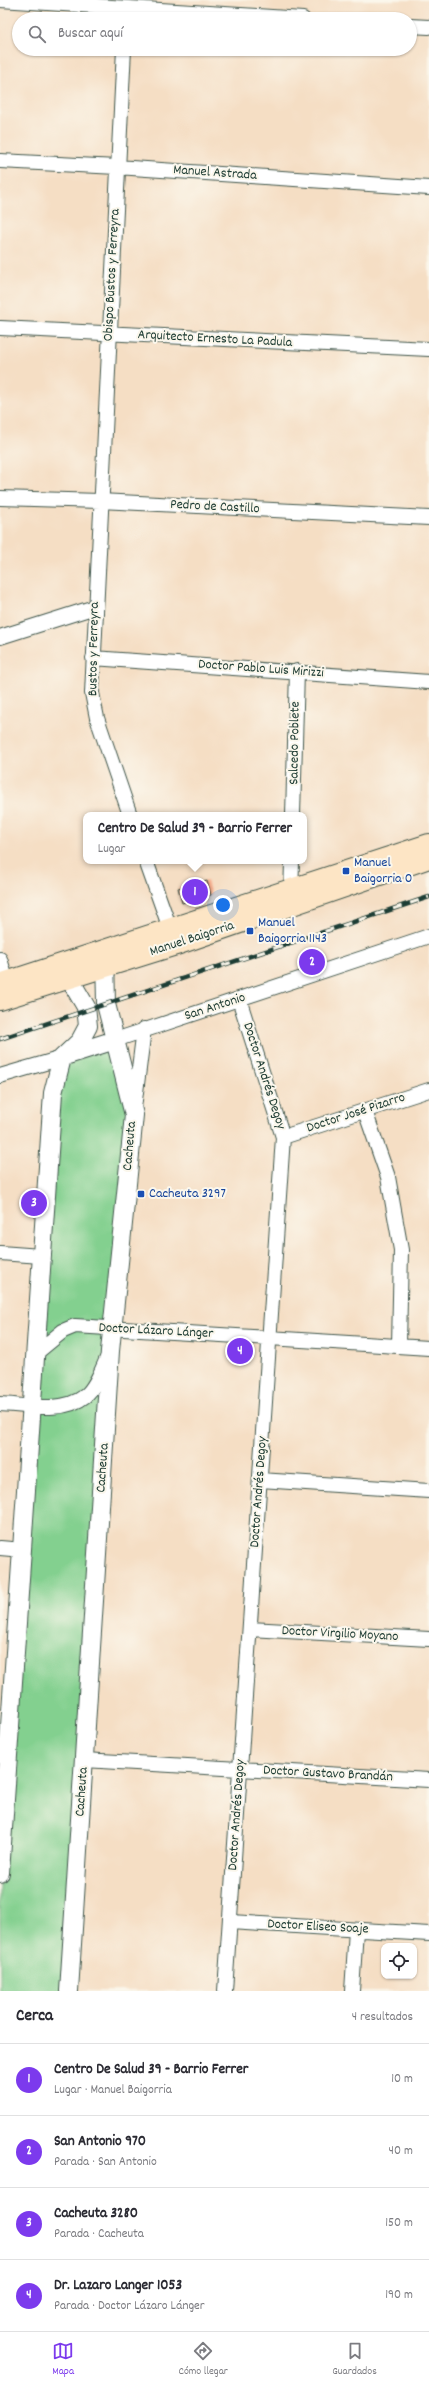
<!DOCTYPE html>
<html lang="es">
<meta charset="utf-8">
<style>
body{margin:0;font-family:Dekko,sans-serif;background:#f7f7f7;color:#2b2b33}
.controls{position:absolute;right:12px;bottom:12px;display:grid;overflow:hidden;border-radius:8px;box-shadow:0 1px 3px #0004}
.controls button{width:36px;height:36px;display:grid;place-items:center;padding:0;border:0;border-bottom:1px solid #e1e1e2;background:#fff;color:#2b2b33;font:20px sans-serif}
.you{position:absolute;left:223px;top:905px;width:14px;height:14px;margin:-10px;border:3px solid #fff;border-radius:50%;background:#1a73e8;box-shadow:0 0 0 6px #1a73e833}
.badge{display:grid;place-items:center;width:26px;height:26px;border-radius:50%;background:#7c3aed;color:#fff;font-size:13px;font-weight:700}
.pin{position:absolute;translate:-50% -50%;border:2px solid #fff;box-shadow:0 1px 4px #0006}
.popup{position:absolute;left:83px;top:812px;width:224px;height:52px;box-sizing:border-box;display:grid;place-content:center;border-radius:8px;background:#fff;filter:drop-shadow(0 1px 3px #0005);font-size:13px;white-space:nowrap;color:#7c7c81}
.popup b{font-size:15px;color:#2b2b33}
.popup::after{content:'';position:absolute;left:50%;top:100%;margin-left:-8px;border:8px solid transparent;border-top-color:#fff}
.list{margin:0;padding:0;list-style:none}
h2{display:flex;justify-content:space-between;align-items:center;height:52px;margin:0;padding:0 16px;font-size:17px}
h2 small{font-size:13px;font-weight:400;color:#7c7c81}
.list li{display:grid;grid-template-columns:26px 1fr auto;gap:12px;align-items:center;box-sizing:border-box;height:72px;padding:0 16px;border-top:1px solid #e1e1e2}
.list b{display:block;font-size:15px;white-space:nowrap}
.list p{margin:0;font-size:13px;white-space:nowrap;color:#7c7c81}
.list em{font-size:13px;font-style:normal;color:#7c7c81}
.icon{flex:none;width:22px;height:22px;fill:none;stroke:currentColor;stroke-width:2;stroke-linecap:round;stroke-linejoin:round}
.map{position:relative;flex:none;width:429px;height:1991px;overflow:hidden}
.search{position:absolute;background:#fff;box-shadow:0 1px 3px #0004;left:12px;right:12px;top:12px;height:44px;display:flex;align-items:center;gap:10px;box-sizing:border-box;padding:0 14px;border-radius:22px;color:#7c7c81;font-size:15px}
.sheet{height:340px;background:#fff}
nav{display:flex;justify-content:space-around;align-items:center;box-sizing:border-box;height:56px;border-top:1px solid #e1e1e2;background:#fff;font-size:11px;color:#7c7c81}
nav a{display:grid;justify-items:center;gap:2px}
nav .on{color:#7c3aed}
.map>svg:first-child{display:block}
</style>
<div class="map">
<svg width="429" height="1991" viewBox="0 0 429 1991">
<rect width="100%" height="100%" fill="#fbf7ec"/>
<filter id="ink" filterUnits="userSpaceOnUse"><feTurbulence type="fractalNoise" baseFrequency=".025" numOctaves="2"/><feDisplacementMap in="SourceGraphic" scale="8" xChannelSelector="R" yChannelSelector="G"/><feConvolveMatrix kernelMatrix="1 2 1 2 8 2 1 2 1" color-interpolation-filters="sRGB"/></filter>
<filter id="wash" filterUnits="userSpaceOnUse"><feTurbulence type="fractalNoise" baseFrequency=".012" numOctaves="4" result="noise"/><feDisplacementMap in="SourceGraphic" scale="16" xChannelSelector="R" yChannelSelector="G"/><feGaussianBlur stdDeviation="0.9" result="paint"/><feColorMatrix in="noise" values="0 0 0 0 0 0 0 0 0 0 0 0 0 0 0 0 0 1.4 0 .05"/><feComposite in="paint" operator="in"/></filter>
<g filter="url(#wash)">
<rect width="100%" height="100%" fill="#f5dec4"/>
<path fill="#83d08f" stroke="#518662" d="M115,1040L130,1098L69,1991H0V1873L62,1058Z"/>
<g id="blocks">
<path fill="#f7af8d" d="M207,881L211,895L182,903L178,888Z"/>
</g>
</g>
<g filter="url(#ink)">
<use href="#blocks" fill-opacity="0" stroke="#3f554a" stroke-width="1"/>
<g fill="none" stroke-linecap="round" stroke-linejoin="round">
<g stroke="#3f554a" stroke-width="16">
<path id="minor" d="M0,0L303,19
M410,26L429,27
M124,49L92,693L97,718L130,815
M0,161L117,167L429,188
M0,328L429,349
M0,498L100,501L429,518
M0,637L95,607
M93,658L429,682
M293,815L297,671
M146,861L173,937
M291,897L292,861
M0,959L7,982
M115,1040L429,936
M0,1076L62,1058
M134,1108L144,1029
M365,1111L388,1177L401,1250L399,1346
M283,1137L429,1090
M0,1253L41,1256
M35,1354L63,1331L75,1326L429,1348
M0,1404C25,1405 63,1414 85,1396C96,1387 102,1369 108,1356
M260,1480L429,1491
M0,1548L23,1550
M250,1629L429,1639
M84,1760L429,1780
M230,1922L429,1934
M225,1991L283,1137L239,999
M352,1991L356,1930"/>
</g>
<g stroke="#3f554a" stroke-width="20">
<path id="tertiary" d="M68,1055L115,1040
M0,1873L53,1093L62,1058L80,1041L88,1026L86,1007L69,978L66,964
M69,1991L110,1351L134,1115L106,1004L105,954"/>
</g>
<g stroke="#3f554a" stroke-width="22">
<path id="secondary" d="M0,984L429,844
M0,1000L176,945L429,858"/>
</g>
<use href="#minor" stroke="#fff" stroke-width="14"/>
<use href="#tertiary" stroke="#fff" stroke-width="18"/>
<use href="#secondary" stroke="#fde5c5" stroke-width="20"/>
<g stroke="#1f3d34" stroke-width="4.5">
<path id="rail" d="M0,1039L429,897"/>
</g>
<use href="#rail" stroke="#fbf7ec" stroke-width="3" stroke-dasharray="9" stroke-linecap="butt"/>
</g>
</g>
<g fill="#1a4fb4" stroke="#fbf7ec" stroke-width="1.5">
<rect x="342" y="867" width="8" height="8" rx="2"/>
<rect x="246" y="927" width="8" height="8" rx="2"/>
<rect x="137" y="1190" width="8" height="8" rx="2"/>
</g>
<g text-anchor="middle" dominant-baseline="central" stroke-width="4" stroke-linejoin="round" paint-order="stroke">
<g font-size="14" fill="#1f3d34" stroke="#fbf7ec">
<text transform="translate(215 173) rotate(4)">Manuel Astrada</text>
<text transform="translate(112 275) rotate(-87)">Obispo Bustos y Ferreyra</text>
<text transform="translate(215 339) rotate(3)">Arquitecto Ernesto La Padula</text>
<text transform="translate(215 507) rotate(3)">Pedro de Castillo</text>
<text transform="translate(94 649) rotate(-89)">Bustos y Ferreyra</text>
<text transform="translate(261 669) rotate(4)">Doctor Pablo Luis Mirizzi</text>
<text transform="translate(295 743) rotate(-89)">Salcedo Poblete</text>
<text transform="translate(192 939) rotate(-18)">Manuel Baigorria</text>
<text transform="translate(215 1007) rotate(-18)">San Antonio</text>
<text transform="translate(264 1076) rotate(72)">Doctor Andrés Degoy</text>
<text transform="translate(356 1113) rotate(-18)">Doctor José Pizarro</text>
<text transform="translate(130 1146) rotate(-85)">Cacheuta</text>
<text transform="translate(156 1331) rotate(3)">Doctor Lázaro Lánger</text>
<text transform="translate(103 1468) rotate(-86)">Cacheuta</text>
<text transform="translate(259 1492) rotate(-86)">Doctor Andrés Degoy</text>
<text transform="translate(340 1634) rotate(3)">Doctor Virgilio Moyano</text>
<text transform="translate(328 1774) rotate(3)">Doctor Gustavo Brandán</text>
<text transform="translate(82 1792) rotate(-86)">Cacheuta</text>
<text transform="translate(237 1815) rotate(-86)">Doctor Andrés Degoy</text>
<text transform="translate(318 1927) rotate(3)">Doctor Eliseo Soaje</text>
</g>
<g font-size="14" fill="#164399" stroke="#fbf7ec" text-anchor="start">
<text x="354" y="863">Manuel<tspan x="354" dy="16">Baigorria 0</tspan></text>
<text x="258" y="923">Manuel<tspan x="258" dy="16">Baigorria 1143</tspan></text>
<text x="149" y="1194">Cacheuta 3297</text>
</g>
</g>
</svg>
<div class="controls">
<button><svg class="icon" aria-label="locate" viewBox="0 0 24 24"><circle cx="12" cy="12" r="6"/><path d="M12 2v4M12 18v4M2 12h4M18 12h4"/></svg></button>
</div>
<div class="you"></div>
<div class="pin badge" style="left:195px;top:892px">1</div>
<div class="popup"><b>Centro De Salud 39 - Barrio Ferrer</b>Lugar</div>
<div class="pin badge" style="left:312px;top:962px">2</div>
<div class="pin badge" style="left:34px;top:1203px">3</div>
<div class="pin badge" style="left:240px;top:1351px">4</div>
<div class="search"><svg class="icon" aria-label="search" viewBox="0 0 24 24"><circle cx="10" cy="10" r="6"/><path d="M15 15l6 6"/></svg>Buscar aquí</div>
</div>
<section class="sheet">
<h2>Cerca<small>4 resultados</small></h2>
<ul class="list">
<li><span class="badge">1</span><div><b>Centro De Salud 39 - Barrio Ferrer</b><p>Lugar · Manuel Baigorria</p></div><em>10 m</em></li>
<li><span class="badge">2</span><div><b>San Antonio 970</b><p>Parada · San Antonio</p></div><em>40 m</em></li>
<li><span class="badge">3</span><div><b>Cacheuta 3280</b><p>Parada · Cacheuta</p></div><em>150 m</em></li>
<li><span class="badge">4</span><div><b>Dr. Lazaro Langer 1053</b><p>Parada · Doctor Lázaro Lánger</p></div><em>190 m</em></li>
</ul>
</section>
<nav>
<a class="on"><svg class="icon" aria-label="map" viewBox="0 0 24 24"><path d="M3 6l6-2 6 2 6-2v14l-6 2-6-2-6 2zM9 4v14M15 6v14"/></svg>Mapa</a>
<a><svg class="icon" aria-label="directions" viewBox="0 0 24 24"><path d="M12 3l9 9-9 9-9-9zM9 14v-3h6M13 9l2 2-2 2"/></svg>Cómo llegar</a>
<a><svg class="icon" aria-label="saved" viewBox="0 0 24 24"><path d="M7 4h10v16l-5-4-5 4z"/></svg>Guardados</a>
</nav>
